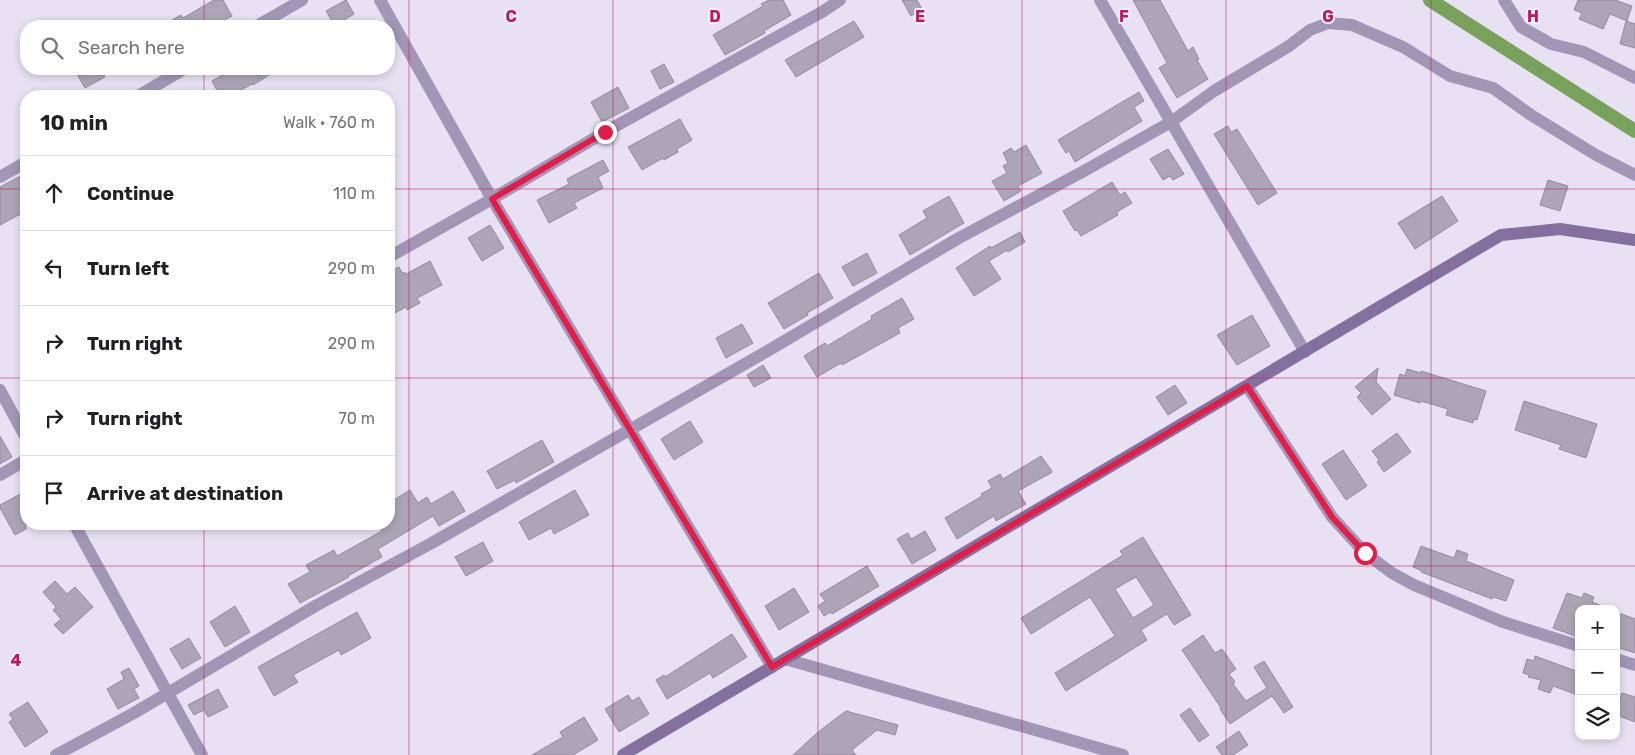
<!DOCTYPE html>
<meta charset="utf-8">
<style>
body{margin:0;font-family:Rubik,sans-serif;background:#f6f6f6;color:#202124}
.controls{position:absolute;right:15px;bottom:15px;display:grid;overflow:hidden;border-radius:10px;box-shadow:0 2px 8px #0003}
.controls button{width:45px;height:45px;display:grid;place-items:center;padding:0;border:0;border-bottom:1px solid #e0e0e0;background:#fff;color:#202124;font:25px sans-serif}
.stop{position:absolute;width:15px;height:15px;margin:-11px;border:4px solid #e11d48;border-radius:50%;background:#fff}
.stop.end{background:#e11d48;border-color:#fff;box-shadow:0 1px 5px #0008}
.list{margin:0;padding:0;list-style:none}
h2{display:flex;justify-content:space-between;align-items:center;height:65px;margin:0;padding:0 20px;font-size:21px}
h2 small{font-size:16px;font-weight:400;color:#757577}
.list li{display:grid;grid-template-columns:32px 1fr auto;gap:15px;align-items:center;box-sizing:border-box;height:75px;padding:0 20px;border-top:1px solid #e0e0e0}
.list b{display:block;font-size:19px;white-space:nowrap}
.list em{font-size:16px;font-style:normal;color:#757577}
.icon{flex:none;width:28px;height:28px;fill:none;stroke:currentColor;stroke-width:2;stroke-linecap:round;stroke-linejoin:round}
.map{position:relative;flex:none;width:1635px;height:755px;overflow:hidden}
.search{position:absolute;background:#fff;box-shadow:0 2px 8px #0003;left:20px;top:20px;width:375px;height:55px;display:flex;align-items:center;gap:12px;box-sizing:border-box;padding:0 18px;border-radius:20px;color:#757577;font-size:19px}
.panel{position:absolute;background:#fff;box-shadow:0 2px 8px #0003;left:20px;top:90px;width:375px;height:440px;border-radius:20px}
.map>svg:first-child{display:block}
</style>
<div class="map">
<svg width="1635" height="755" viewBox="0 0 1635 755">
<rect width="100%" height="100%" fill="#e7e1f3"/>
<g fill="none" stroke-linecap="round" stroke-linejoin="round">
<path stroke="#78a15b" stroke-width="14" d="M1430,0L1635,131"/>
</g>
<path fill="#aba5b6" stroke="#928c9d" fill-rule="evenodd" d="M214,0H223L232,16L214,26H161L181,15L183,18Z
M346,0L354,14L335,26L326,11Z
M769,0H783L791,15L764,31L765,33L725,55L713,35L763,6L761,4Z
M902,0H917L922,9L911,16Z
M1133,0H1160L1188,51L1193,47L1199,59L1197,60L1208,79L1177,98L1159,68L1167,63Z
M1578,0H1615L1632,6L1627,21L1610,14L1603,29L1579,19L1582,13L1574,10Z
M854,21L864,37L796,77L785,60Z
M1626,21L1635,24V48L1620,44Z
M664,64L674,82L660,89L651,71Z
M74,69H100L105,77L85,88Z
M233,69H279L253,85L252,84L230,96H220L212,81Z
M618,87L629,108L602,122L591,102Z
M1139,92L1144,101L1134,107L1142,121L1075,162L1069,151L1066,153L1058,140Z
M680,119L692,140L677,149L678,152L664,160L663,158L642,170L628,147Z
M1228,126L1231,132L1237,129L1277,193L1258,205L1214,134Z
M1026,145L1042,173L1018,186L1021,191L1004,201L992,181L1007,173L1003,166L1008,163L1003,153L1011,148L1014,152Z
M1168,149L1184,174L1173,180L1170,176L1163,180L1150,159Z
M603,160L609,171L598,177L603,188L574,203L577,208L549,223L537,200L569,184L567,179Z
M26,173V211L0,225V187Z
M1548,180L1568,186L1560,211L1540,205Z
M1112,182L1120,195L1125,192L1132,203L1117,212L1118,215L1081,236L1077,230L1075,231L1063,211Z
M949,196L964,223L910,255L899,235L927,218L923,211Z
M1442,196L1458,221L1415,249L1398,223Z
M490,225L504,248L482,261L468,238Z
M1020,232L1025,242L1008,252L1007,250L989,261L1001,279L974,296L956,268L990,246L991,248Z
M867,253L877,273L853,286L842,267Z
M430,261L442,285L417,298L420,303L407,310L406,307L389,316V282L392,280L389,273L399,267L402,273L404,272L406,274Z
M819,273L833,298L807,313L808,315L784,329L768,303Z
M902,298L914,319L898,328L900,333L842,365L841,363L817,377L804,356L825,343L827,346L872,319L871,316Z
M1252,315L1270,346L1237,365L1217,335Z
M742,324L753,343L726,358L716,338Z
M763,365L771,378L754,387L747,375Z
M1378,368L1376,382L1391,399L1372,415L1357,397L1361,393L1355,387Z
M1407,369L1421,373V371L1486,391L1477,420L1474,419L1473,423L1446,415L1448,409L1421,401L1420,403L1394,395L1400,374L1405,376Z
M1175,385L1187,403L1168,415L1156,397Z
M1524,401L1597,424L1586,458L1559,449L1561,445L1515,430Z
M690,421L703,442L674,460L661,439Z
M1397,433L1411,452L1384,472L1377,462L1379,460L1372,451Z
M0,436L12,457L0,464Z
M542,440L554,462L516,483L515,480L497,489L487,471Z
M1343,450L1367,486L1346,500L1322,464Z
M1041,456L1052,471L1051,473L1018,491L1026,504L996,521L994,516L957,539L945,518L982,496L981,494L992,488L988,481L1000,474L1003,479Z
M410,490L418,503L427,497L431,504L453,491L465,511L439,526L433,516L378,549L382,557L348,576L349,577L300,603L288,584L310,572L306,565L334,550L337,556L382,531L378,524H389V503Z
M575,490L589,515L554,534L551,528L529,540L519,522Z
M26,491V529L15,535L0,508V505Z
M925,531L936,550L912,564L897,539L908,533L911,539Z
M1143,537L1191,615L1174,625L1167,614L1141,630L1147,640L1066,691L1055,673L1115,636L1090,597L1031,634L1021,618L1123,555L1120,551ZM1136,577L1154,605L1133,618L1115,589Z
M483,542L493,561L466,576L455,557Z
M1421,546L1454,558L1457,550L1468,554L1466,561L1514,580L1506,601L1493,597L1492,599L1421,572L1422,571L1413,567Z
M867,566L879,586L832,614L831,612L824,616L818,606L825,601L820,594Z
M55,581L67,594L75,587L93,607L63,634L54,625L61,619L53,610L56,607L43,592Z
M794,588L809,612L779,630L765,606Z
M1567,593L1582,598L1584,593L1594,597L1592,602L1607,608L1579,609V627L1575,636L1553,628Z
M235,606L250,632L225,647L210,622Z
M357,612L371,638L341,655L339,650L293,675L298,682L274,696L258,667Z
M1616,612L1635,619V653L1616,647Z
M732,634L747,657L713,678L710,673L667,699L656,680L664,675L665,677Z
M1203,635L1215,653L1222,649L1236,669L1229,674L1235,682L1233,684L1246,701L1267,688L1254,667L1264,661L1293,707L1284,713L1272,696L1230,724L1220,709L1221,708L1182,650Z
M189,638L201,658L182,669L170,649Z
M1535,656L1579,672V684L1575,694L1553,686L1550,693L1538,689L1541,680L1528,677L1529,675L1523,673L1527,659L1534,661Z
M129,668L139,686L134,689L139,698L118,709L107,689L124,679L121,672Z
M218,689L228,707L208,717L204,710L194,715L188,705Z
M1622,693L1635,697V722L1616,715V709Z
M628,695L632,701L639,697L649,714L619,732L605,709Z
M28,702L48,732L25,747L9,722L13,719L9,714Z
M1190,708L1209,735L1199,742L1180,715Z
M846,711L898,725L895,735L877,730L852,750L856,755H793L818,732Z
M584,717L598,740L573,755H532L563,737L560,732Z
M1239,731L1248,745L1233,755H1222L1216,747Z"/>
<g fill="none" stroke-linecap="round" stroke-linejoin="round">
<path stroke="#a296b7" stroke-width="12" d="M380,0L492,199L772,667
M1100,0L1305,352
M1504,0L1521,27L1551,44L1584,52L1635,78
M257,26L302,0
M138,96L184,69
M0,177L26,162
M389,257L492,199L605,132L822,12L840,0
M1247,386L1332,517L1365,553L1392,573L1414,585L1503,622L1579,646
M0,390L26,438
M0,475L26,460
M74,524L202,755
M785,659L1123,755
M1616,659L1635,665
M56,755L134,713L317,605L430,544L764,353L959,238L1084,171L1171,122L1214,91L1289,46L1310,30L1328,23L1352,25L1403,47L1450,76L1493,88L1531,115L1596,155L1635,175"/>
<path stroke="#83709f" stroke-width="12" d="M623,755L1501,235L1560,229L1635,240"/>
</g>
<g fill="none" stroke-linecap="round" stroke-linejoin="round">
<path stroke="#e11d48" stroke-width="6" d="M605,132L492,199L772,667L1247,386L1332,517L1365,553"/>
</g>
<path fill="none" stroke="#c2185b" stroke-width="1" stroke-opacity="0.55" d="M204,0V26M409,0V755M613,0V755M818,0V755M1022,0V755M1226,0V755M1431,0V755M204,69V96M0,189H26M389,189H1635M0,378H26M389,378H1635M204,524V755M0,566H1635"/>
<g font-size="16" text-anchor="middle" font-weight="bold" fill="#c2185b" stroke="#f4effe" stroke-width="4" stroke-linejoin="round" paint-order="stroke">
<text x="511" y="22">C</text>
<text x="715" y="22">D</text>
<text x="920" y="22">E</text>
<text x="1124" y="22">F</text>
<text x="1328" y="22">G</text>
<text x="1533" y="22">H</text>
<text x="16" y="666">4</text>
</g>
</svg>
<div class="controls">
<button>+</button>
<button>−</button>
<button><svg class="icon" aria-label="layers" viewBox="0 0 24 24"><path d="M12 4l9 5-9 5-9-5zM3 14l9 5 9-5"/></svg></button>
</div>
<div class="stop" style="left:1365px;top:553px"></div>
<div class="stop end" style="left:605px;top:132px"></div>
<div class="search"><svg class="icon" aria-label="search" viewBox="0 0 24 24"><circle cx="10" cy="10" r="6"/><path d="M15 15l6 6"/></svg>Search here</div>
<section class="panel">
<h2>10 min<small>Walk · 760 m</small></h2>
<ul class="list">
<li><svg class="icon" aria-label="ahead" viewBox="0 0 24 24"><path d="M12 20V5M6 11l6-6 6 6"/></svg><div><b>Continue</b></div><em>110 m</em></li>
<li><svg class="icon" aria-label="left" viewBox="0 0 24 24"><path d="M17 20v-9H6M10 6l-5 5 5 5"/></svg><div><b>Turn left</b></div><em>290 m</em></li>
<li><svg class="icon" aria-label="right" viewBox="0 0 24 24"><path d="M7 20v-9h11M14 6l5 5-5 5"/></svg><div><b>Turn right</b></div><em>290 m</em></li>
<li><svg class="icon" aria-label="right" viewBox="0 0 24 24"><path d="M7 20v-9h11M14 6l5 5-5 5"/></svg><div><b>Turn right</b></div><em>70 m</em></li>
<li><svg class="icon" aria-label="arrive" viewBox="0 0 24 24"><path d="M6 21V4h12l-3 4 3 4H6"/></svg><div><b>Arrive at destination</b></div></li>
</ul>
</section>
</div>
